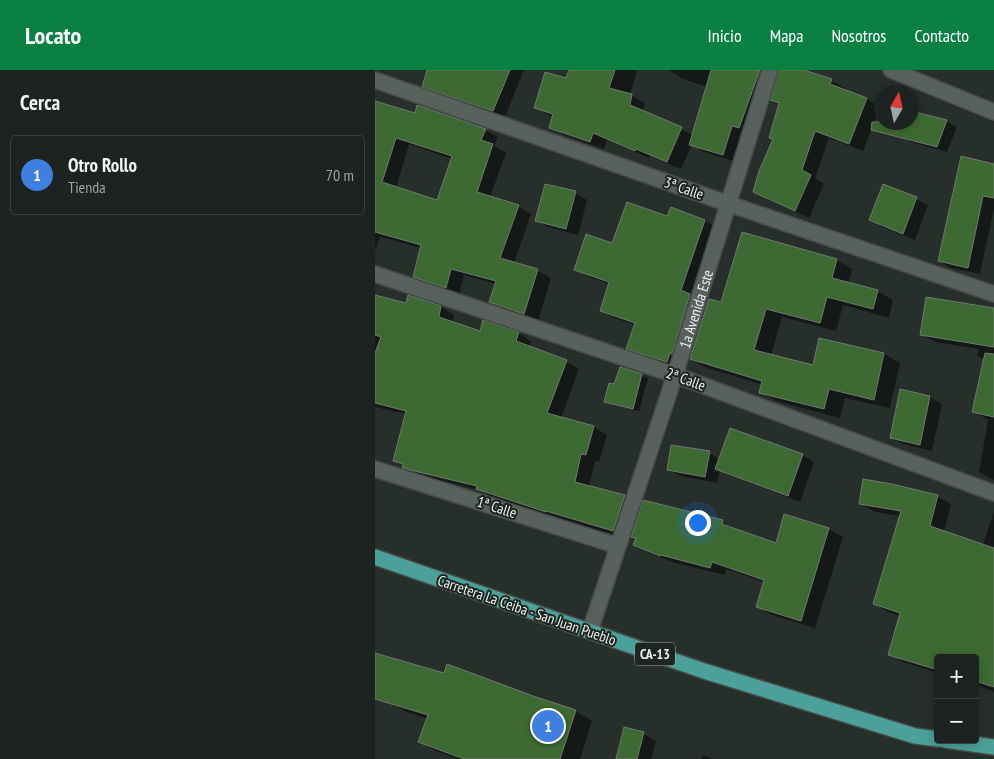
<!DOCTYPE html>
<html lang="es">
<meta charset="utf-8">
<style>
body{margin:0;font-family:"PT Sans Narrow",sans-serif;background:#252b29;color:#f1f3f6}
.controls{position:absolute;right:15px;bottom:15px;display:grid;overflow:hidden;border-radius:5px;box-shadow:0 2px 12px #0003}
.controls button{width:45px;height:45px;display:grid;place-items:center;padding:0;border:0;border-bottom:1px solid #3b403e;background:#1d2320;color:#f1f3f6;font:25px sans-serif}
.compass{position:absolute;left:499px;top:15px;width:45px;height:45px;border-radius:50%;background:#1d2320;box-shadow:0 2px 12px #0003;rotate:9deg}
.you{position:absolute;left:322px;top:452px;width:18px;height:18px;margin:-12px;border:4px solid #fff;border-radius:50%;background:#1a73e8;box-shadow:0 0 0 8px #1a73e833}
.badge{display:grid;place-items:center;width:32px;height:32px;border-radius:50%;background:#0b8043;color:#fff;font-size:16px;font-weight:700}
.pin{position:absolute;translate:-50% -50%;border:2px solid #fff;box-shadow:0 1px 5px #0006}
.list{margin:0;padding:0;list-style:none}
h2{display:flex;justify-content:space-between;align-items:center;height:65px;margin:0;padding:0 20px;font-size:21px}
h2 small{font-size:16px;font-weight:400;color:#a0a4a5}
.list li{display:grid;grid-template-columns:32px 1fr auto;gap:15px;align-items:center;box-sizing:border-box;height:80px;margin:0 10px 10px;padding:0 10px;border:1px solid #3b403e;border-radius:5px}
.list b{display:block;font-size:19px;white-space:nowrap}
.list p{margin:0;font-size:16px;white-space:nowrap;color:#a0a4a5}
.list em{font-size:16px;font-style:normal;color:#a0a4a5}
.map{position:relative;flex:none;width:619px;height:689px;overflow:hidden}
header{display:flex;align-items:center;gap:30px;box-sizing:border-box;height:70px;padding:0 25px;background:#0b8043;color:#fff}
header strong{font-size:24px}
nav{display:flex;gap:28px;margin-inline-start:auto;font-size:18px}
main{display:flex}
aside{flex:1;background:#1d2320}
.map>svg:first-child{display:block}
</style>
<header>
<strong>Locato</strong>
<nav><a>Inicio</a><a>Mapa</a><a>Nosotros</a><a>Contacto</a></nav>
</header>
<main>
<aside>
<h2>Cerca<small></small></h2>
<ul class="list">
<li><span class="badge" style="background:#3f7fe0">1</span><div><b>Otro Rollo</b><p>Tienda</p></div><em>70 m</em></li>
</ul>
</aside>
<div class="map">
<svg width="619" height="689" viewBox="0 0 619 689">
<rect width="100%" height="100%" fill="#272f2b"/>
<path fill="#0007" fill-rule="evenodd" d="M53,0H149L130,47L60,23L49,16Z
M195,0H262L255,25L270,33L268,42L318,65L332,17L308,9L294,0H405L400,4L362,92L329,82L317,75L306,99L275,86L274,88L232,70L229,79L189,65L175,57L179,47L161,38L192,9Z
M405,0H425L457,11L470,18L469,21L491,29L505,37L488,81L454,68L440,108L449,114L434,148L393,130L380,122L399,70L405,35L397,30Z
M0,32L41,45L110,60L123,67L119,76L131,83L115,127L143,136L156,144L139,193L163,201L176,208L163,251L129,239L115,232L121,214L89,205L84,225L52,214L39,206L47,178L5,167L0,181ZM34,74L77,89L62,132L21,118Z
M571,51L582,57L572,82L536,72L525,66Z
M587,87L619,95V138L605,204L576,198L564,191Z
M509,116L541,129L553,135L540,170L507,157L495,150Z
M200,123L212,130L203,165L173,157L161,150Z
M296,139L330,151L343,158L305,299L266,286L253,278L261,255L239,248L226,241L234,214L214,207L201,199L237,175L293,147Z
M462,190L477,199L474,213L502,221L518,230L514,248L468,235L461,261L407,247L396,286L439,297L445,270L509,284L525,293L515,338L470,328L465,348L401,331L386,322L388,315L332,298L316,289L347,233Z
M0,226L32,234L34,227L66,237L79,245L77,253L106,262L143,263L156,271L155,277L191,291L204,299L186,348L219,357L232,365L224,392L220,391L214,416L250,426L263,434L251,468L184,448V449L116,426L105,420L42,405L19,390L31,344L0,337ZM36,399L109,416L108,418L39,402Z
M552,229L619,239V410L604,402L613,350L599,341L610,290L602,286L604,279L560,272L546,264Z
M246,298L273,308L264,341L237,335L231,331L240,316Z
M555,327L567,334L557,381L528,374L516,368Z
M334,383L345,389L427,385L439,392L425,432L354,405L345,400L342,413L305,406L293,399Z
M562,426L576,434L569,462L608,475L619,441V622L600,614V588H563V603L528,592L514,584L526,546L513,542L499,534L525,446L500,442L486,434Z
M410,446L454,459L468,467L440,558L397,545L382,536L390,512L351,499L350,505L300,493L274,483L260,475L262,469L258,466L347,452L361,460L401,474Z
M69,604L161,628L201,641L217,651L205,689H83L61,681L44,671L53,649L32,642L15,633Z
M250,659L269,664L281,671L276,689H242Z
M328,685L339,689H326Z"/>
<path fill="#3d6a32" stroke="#727871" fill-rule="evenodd" d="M52,0H135L118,41L47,17Z
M194,0H240L234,18L257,24L255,35L307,57L292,92L261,79L260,81L218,63L215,72L174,58L178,44L159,38L170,2L191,8Z
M336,0H385L364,58L357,56L348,85L314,75Z
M404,0H429L457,9L455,14L492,28L474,74L440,61L427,100L436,105L420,141L378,122L384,101L398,69L394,68L404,33L395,30Z
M0,31L40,43L42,35L111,59L106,70L118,74L102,122L144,135L125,188L163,199L149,244L114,232L121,211L76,199L71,218L38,207L46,175L0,162ZM21,68L77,86L62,130L7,112Z
M536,41L572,50L562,77L496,60L497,52H536Z
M586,86L619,94V128L608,126L593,198L563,191Z
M170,114L201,121L191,159L160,151Z
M508,114L542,127L528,164L494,150Z
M252,132L292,146L296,137L330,150L306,220L315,224L297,284L295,283L292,292L251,279L260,253L225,241L234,212L199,200L211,164L237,173Z
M367,162L462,189L457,208L503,220L498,239L452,227L445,253L391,239L379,280L438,295L444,268L509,283L499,330L454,319L449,339L384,323L387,311L315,289L334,229L346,232Z
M0,225L31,233L33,225L66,236L64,247L105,261L108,250L144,262L141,271L192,290L172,343L219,356L211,385L206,384L200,412L250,425L238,461L171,441V442L101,419L102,416L27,398L28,394L18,391L31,341L0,333V283L6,267L0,265Z
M551,227L619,238V277L545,265Z
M610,283L619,284V347L597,342Z
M245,297L267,304L258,339L229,332L234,313L239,314Z
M525,319L555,326L545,375L515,368Z
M355,358L428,384L413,426L340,399Z
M296,375L335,381L330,407L292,400Z
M488,409L517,414L563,425L555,456L619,478V617L600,611V588H563V600L513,585L525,543L498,534L526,441L484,434Z
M268,430L348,450L347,454L401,473L409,444L454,458L426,551L381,537L389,510L337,492L335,498L286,485L285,486L258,475L261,468L256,467Z
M0,583L69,603L72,594L161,627L201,640L185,689H89L43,672L53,645L0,629Z
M249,657L269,662L262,689H241Z"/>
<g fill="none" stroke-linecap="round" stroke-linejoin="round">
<g stroke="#454b48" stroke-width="18">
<g id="minor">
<path d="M516,0L619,42"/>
<path d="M0,10L354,134L619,224"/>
<path d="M0,204L300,305L619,423"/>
<path d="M0,399L243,476"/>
<path id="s1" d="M215,561L300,305L395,0"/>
</g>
</g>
<g stroke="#454b48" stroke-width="18">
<path id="major" d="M0,487L329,601L540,666L563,669
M570,670L619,677"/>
</g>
<use href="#minor" stroke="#58615c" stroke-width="15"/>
<use href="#major" stroke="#4ba199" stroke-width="15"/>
</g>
<g text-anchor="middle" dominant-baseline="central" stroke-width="4" stroke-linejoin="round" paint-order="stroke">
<rect fill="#1d2521" stroke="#adb3b0" stroke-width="1" x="260" y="572.5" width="40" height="23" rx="4"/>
<g font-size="14" font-weight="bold" fill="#ebf0ee">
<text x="280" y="584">CA-13</text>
</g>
<g font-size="15" fill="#ebf0ee" stroke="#1d2521">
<text transform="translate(309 118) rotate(19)">3ª Calle</text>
<text stroke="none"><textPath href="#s1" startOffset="339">1a Avenida Este</textPath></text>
<text transform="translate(311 309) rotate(20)">2ª Calle</text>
<text transform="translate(122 437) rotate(18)">1ª Calle</text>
<text transform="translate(152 540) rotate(19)">Carretera La Ceiba - San Juan Pueblo</text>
</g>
</g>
</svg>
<div class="controls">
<button>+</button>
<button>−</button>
</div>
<svg class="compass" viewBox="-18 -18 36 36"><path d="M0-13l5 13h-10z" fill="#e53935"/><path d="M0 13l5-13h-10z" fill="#a0a4a5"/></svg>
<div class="you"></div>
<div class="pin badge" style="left:173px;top:656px;background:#3f7fe0">1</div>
</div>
</main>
